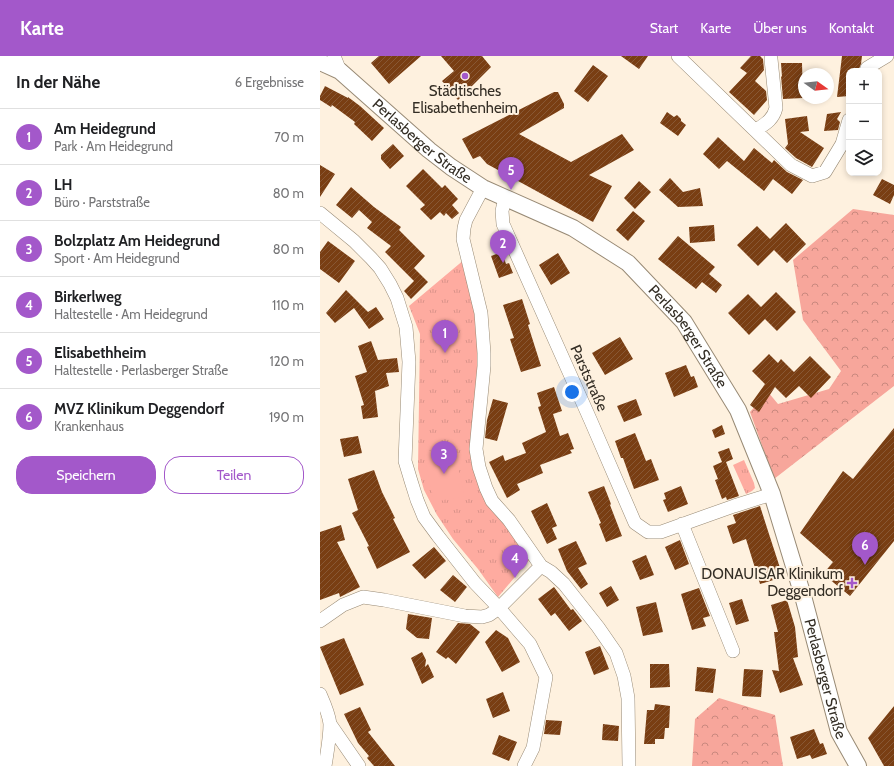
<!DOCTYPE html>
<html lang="de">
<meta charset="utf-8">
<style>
body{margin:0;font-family:Cabin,sans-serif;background:#f6f6f6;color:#202124}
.controls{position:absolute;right:12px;top:12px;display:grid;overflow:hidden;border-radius:8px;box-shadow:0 2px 6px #0003}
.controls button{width:36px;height:36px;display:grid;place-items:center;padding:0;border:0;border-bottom:1px solid #e0e0e0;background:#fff;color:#202124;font:20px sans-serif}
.compass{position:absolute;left:478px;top:12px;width:36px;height:36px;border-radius:50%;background:#fff;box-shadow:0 2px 6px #0003;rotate:105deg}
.you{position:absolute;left:252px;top:336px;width:14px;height:14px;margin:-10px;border:3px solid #fff;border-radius:50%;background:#1a73e8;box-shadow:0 0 0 6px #1a73e833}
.badge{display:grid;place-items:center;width:26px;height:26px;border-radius:50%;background:#a358ca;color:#fff;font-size:13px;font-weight:700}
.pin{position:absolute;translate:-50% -33px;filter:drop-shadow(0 1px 2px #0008)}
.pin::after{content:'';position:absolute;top:21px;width:14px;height:12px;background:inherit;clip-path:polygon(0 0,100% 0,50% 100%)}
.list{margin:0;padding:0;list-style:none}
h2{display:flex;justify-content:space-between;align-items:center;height:52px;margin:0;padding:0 16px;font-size:17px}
h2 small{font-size:13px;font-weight:400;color:#757577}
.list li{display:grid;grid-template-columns:26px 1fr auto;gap:12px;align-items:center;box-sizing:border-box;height:56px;padding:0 16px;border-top:1px solid #e0e0e0}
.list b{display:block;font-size:15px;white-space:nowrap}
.list p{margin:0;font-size:13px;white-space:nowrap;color:#757577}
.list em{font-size:13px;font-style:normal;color:#757577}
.actions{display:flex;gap:8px;padding:12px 16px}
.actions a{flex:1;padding:9px 0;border:1px solid #a358ca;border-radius:16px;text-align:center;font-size:14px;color:#a358ca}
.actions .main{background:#a358ca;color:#fff}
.icon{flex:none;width:22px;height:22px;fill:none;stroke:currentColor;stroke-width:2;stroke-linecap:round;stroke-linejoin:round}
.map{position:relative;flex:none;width:574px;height:710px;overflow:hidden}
header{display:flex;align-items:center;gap:24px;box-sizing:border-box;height:56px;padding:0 20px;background:#a358ca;color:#fff}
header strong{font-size:19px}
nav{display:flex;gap:22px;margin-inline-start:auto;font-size:14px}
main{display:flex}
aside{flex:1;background:#fff}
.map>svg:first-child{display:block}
</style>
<header>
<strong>Karte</strong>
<nav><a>Start</a><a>Karte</a><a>Über uns</a><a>Kontakt</a></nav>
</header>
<main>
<aside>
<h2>In der Nähe<small>6 Ergebnisse</small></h2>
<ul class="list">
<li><span class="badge">1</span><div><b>Am Heidegrund</b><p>Park · Am Heidegrund</p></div><em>70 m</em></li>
<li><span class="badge">2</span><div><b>LH</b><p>Büro · Parststraße</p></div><em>80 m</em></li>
<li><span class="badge">3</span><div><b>Bolzplatz Am Heidegrund</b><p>Sport · Am Heidegrund</p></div><em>80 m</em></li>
<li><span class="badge">4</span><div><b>Birkerlweg</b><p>Haltestelle · Am Heidegrund</p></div><em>110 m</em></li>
<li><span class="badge">5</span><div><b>Elisabethheim</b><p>Haltestelle · Perlasberger Straße</p></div><em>120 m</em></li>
<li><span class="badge">6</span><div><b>MVZ Klinikum Deggendorf</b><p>Krankenhaus</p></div><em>190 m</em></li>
</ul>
<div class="actions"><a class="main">Speichern</a><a>Teilen</a></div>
</aside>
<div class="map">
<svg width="574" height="710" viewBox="0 0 574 710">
<defs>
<pattern id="grass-tufts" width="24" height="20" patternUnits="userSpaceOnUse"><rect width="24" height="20" fill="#feaba0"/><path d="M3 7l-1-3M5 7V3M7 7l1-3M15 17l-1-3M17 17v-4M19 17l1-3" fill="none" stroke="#da938a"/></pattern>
<pattern id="forest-crowns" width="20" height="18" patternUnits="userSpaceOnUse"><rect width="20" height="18" fill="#f7a69b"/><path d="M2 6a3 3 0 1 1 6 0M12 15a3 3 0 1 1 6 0" fill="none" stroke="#c9887e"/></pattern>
<pattern id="building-hatch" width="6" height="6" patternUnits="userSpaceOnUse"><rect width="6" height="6" fill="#793e13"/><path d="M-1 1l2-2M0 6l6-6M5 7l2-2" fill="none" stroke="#885835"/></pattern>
</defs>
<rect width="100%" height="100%" fill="#fef1df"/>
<path fill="url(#grass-tufts)" d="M145,203L157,254L160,305L155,357L167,426L210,503L178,541L158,513L133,483L117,459L104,434L98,413L100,278L89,250Z
M424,404L434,427L435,432L432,435L426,438L413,409Z"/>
<path fill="url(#forest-crowns)" d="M533,153L574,159V330L454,423L430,356L448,336L458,348L509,333L521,315L483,264L473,204Z
M399,642L455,659L463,710H372L375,663Z"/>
<path fill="#feaba0" d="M134,390L144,440L114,446L104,396Z"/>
<path fill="url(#building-hatch)" d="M59,0H101L69,28L51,7Z
M121,0H162L171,11L138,44L122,25L134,15Z
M301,0H328L319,13Z
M431,0H440L443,3L444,14L435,25L446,35L447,44L434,59L409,36L427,17L420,12Z
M522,0H542L541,8L538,15H529V40L517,41Z
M461,7H482L483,42L463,43L461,20L462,21Z
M273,9L288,20L268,46L254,35Z
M5,30L28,42V41L40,50L64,72L52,85L34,68L35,66L12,49L11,51L0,44V40Z
M234,36H238L244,48V52L199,78L251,106L302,78L314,94L269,119L292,130L273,166L167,108L160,100L153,103L142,83Z
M347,56L354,61L357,59L361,63V65L366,69L358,80L340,67Z
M521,56L517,63L520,66L518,74L504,75L507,58Z
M487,60L489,75L480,76L504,92L492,111L476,102L465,92L468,88L465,63Z
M398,81L424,105L434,92L452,107L454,104L467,116L483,124L472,138L453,123L444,135L407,105L399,113L383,98Z
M73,88L84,100L70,113L61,103V99Z
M0,109L15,118L0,141Z
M103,113L122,132L125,129L138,143L132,149L139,157L132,163L126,157L124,160L120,156L111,164L100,153L105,149L86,130Z
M350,122L363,136L380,132L383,150L358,151L339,134Z
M562,123L574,129V139L570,148L553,139Z
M319,125L331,136L315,153L304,142Z
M31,131L54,151L81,171L79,174L105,200L94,212L108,226L91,243L84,235L94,225L65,196L71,190L47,172L52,166L39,154L32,162L16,149Z
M313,155L325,165L308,185L296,174Z
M466,167L486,188L467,207L454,194L438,210L417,189L437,170L450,183Z
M394,169L395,185L370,187L369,171Z
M358,180L395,211L389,218L402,229L396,237L382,226L376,233L338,203Z
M8,185L35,205L19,227L0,213V196Z
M182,196L186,208L189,207L193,217L179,222L171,200Z
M238,197L250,217L231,229L219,209Z
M26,234L48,256L56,251L64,263L49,273L34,252L15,267L6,257Z
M456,236L476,256L457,275L445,263L429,279L408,257L428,238L441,251Z
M202,243L210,268L208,269L221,310L201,316L190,283L194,282L183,249Z
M300,281L313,303L285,319L272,297Z
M51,285L58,304L77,302L79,316L66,317L69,330L55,335L58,361L43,363L41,350L44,349L35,320L47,316L38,290Z
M449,298L458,307L461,303L474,316L490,300L511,321L491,342L479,330L466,342L455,331L439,356L430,349L445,328L432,315Z
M366,309L371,321L374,320L378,331L354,341L345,317Z
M234,331L242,355L233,358L240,380L248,377L254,393L250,394L252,397L220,409L223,417L197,428L200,434L187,442L169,406L183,399L185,405L206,397L202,387L226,376L218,351L221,350L217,337Z
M173,343L188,347L177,385L165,382L167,364Z
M316,343L322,359L304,366L297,350Z
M402,369L405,378L395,382L392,374Z
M574,372V485L530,540L503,518L513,506L480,477L523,415L533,423Z
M315,377L326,405L331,403L339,424L314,433L303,402H301L295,385Z
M38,380L42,397L24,401L20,383Z
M409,392L413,403L406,406L419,440L407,444L406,441L402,443L395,424L398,423L393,410L402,406L398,396Z
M54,414L62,436L75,462L73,463L90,496L57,513L47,491L49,490L32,457L38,454L28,423Z
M284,430L291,448L290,449L302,480L286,486L279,468L281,467L268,436Z
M361,430L368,448L348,456L343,444L346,443L344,437Z
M227,447L237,470L232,472L237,483L227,488L211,455Z
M440,450L448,475L463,521L440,528L426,483L413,488L407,470L416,467L413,459Z
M21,469L25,484L17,486L40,531L20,541L19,537L0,544V476Z
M360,484L369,508L355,514L345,491Z
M256,485L267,508L258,512L268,528L261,533L247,515L238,493Z
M114,491L126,505L105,523L92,509Z
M326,499L334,519L320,524L312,505Z
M133,519L147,531L135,546L120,534Z
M291,530L299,544L287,551L279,537Z
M234,531L251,554L253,553L262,565L249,575L235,557L231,560L218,543Z
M379,532L390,560L383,562L386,570L372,574L361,538Z
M422,543L429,565L416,569L409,547Z
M467,544L475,571L478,601L473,602L483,629L460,637L452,614L459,615L454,576H458L451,549Z
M336,546L343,576L323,580L316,551Z
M88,558L112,562L109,583L97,582L86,573Z
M138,567L150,568L160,576L136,608L128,601L126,603L116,596Z
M176,574L188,582L200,606L182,616L165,586Z
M24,582L44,629L20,639L0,591Z
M280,590L289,613L274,619L265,596Z
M102,596L106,604L105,611L108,608L114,621L102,628L91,602Z
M330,608H349L350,631L330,632Z
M377,611L396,613L393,637L375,635Z
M424,613L443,614L441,641L422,640Z
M183,636L190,655L173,662L166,643Z
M335,648L350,650L349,672H345L344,683H335V688H324L327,654H334Z
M574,650V710H564L548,682Z
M40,651L51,674L48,676L75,710H54L47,702L49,700L38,687L24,658Z
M226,664L242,665L240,679L224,678Z
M283,668L299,670L298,685L282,684Z
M494,673L500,688L503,687L507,698L492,703L490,699L477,703L470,681Z
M179,679L197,686L189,705L172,698Z"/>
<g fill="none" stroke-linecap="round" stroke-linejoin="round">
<g stroke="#988a75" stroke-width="14">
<path id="minor" d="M14,0L20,15
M358,0L471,109L492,120L505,116L522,88L529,64
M546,15L547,12L567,0
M436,74C445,68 453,64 456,52L451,3
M163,132L146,164L144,172L143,183L161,257L164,297V310L156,393L159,411L166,432L172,445L189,464L221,510L231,516L244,528L278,571L296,597L304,620L308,642L309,710
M185,142L182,155L183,168L270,363L315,467L328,476H341L414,450L452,438
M0,157L34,185L51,202L60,212L70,228L77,242L86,271L89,306L85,405L91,425L97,444L104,461L118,480L155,527L179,552L169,559L162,561L145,560L64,544L43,541L23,549L0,565
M362,468L413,595
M0,638C4,647 9,658 10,668C10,682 7,697 5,710
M10,668L39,710
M204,710L213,692L226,621L210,588L179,552L221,510"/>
</g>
<g stroke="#988a75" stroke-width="18">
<g id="tertiary">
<path id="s1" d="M0,6L20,15L109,94L131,111L163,132L253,172L308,207L364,266L418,354L452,438L483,540L519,676L538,710"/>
</g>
</g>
<use href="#minor" stroke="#fff" stroke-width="13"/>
<use href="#tertiary" stroke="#fff" stroke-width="16"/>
</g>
<g fill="#a358ca" stroke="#fef1df" stroke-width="1.5">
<circle cx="145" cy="20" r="4"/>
<path d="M530 521h4v4h4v4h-4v4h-4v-4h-4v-4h4z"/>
</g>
<g text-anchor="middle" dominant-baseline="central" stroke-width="4" stroke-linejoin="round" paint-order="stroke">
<g font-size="15" fill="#342e25" stroke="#fef1df">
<text x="145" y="35">Städtisches<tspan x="145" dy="17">Elisabethenheim</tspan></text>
<text x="523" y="518" text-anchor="end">DONAUISAR Klinikum<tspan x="523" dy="17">Deggendorf</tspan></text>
</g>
<g font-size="15" fill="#342e25" stroke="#fef1df">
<text stroke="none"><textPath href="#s1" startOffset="130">Perlasberger Straße</textPath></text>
<text stroke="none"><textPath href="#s1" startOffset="466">Perlasberger Straße</textPath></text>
<text transform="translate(269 322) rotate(66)">Parststraße</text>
<text stroke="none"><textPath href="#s1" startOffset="838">Perlasberger Straße</textPath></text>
</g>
</g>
</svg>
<div class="controls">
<button>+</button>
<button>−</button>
<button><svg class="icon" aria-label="layers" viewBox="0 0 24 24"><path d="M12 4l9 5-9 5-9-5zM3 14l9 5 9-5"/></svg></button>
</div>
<svg class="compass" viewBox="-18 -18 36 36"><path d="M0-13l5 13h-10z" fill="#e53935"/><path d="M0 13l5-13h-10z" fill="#757577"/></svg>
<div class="you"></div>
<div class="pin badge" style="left:125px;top:297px">1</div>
<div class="pin badge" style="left:183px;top:207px">2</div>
<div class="pin badge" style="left:124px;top:418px">3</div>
<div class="pin badge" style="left:195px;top:522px">4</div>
<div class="pin badge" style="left:191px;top:134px">5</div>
<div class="pin badge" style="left:545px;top:509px">6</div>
</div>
</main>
